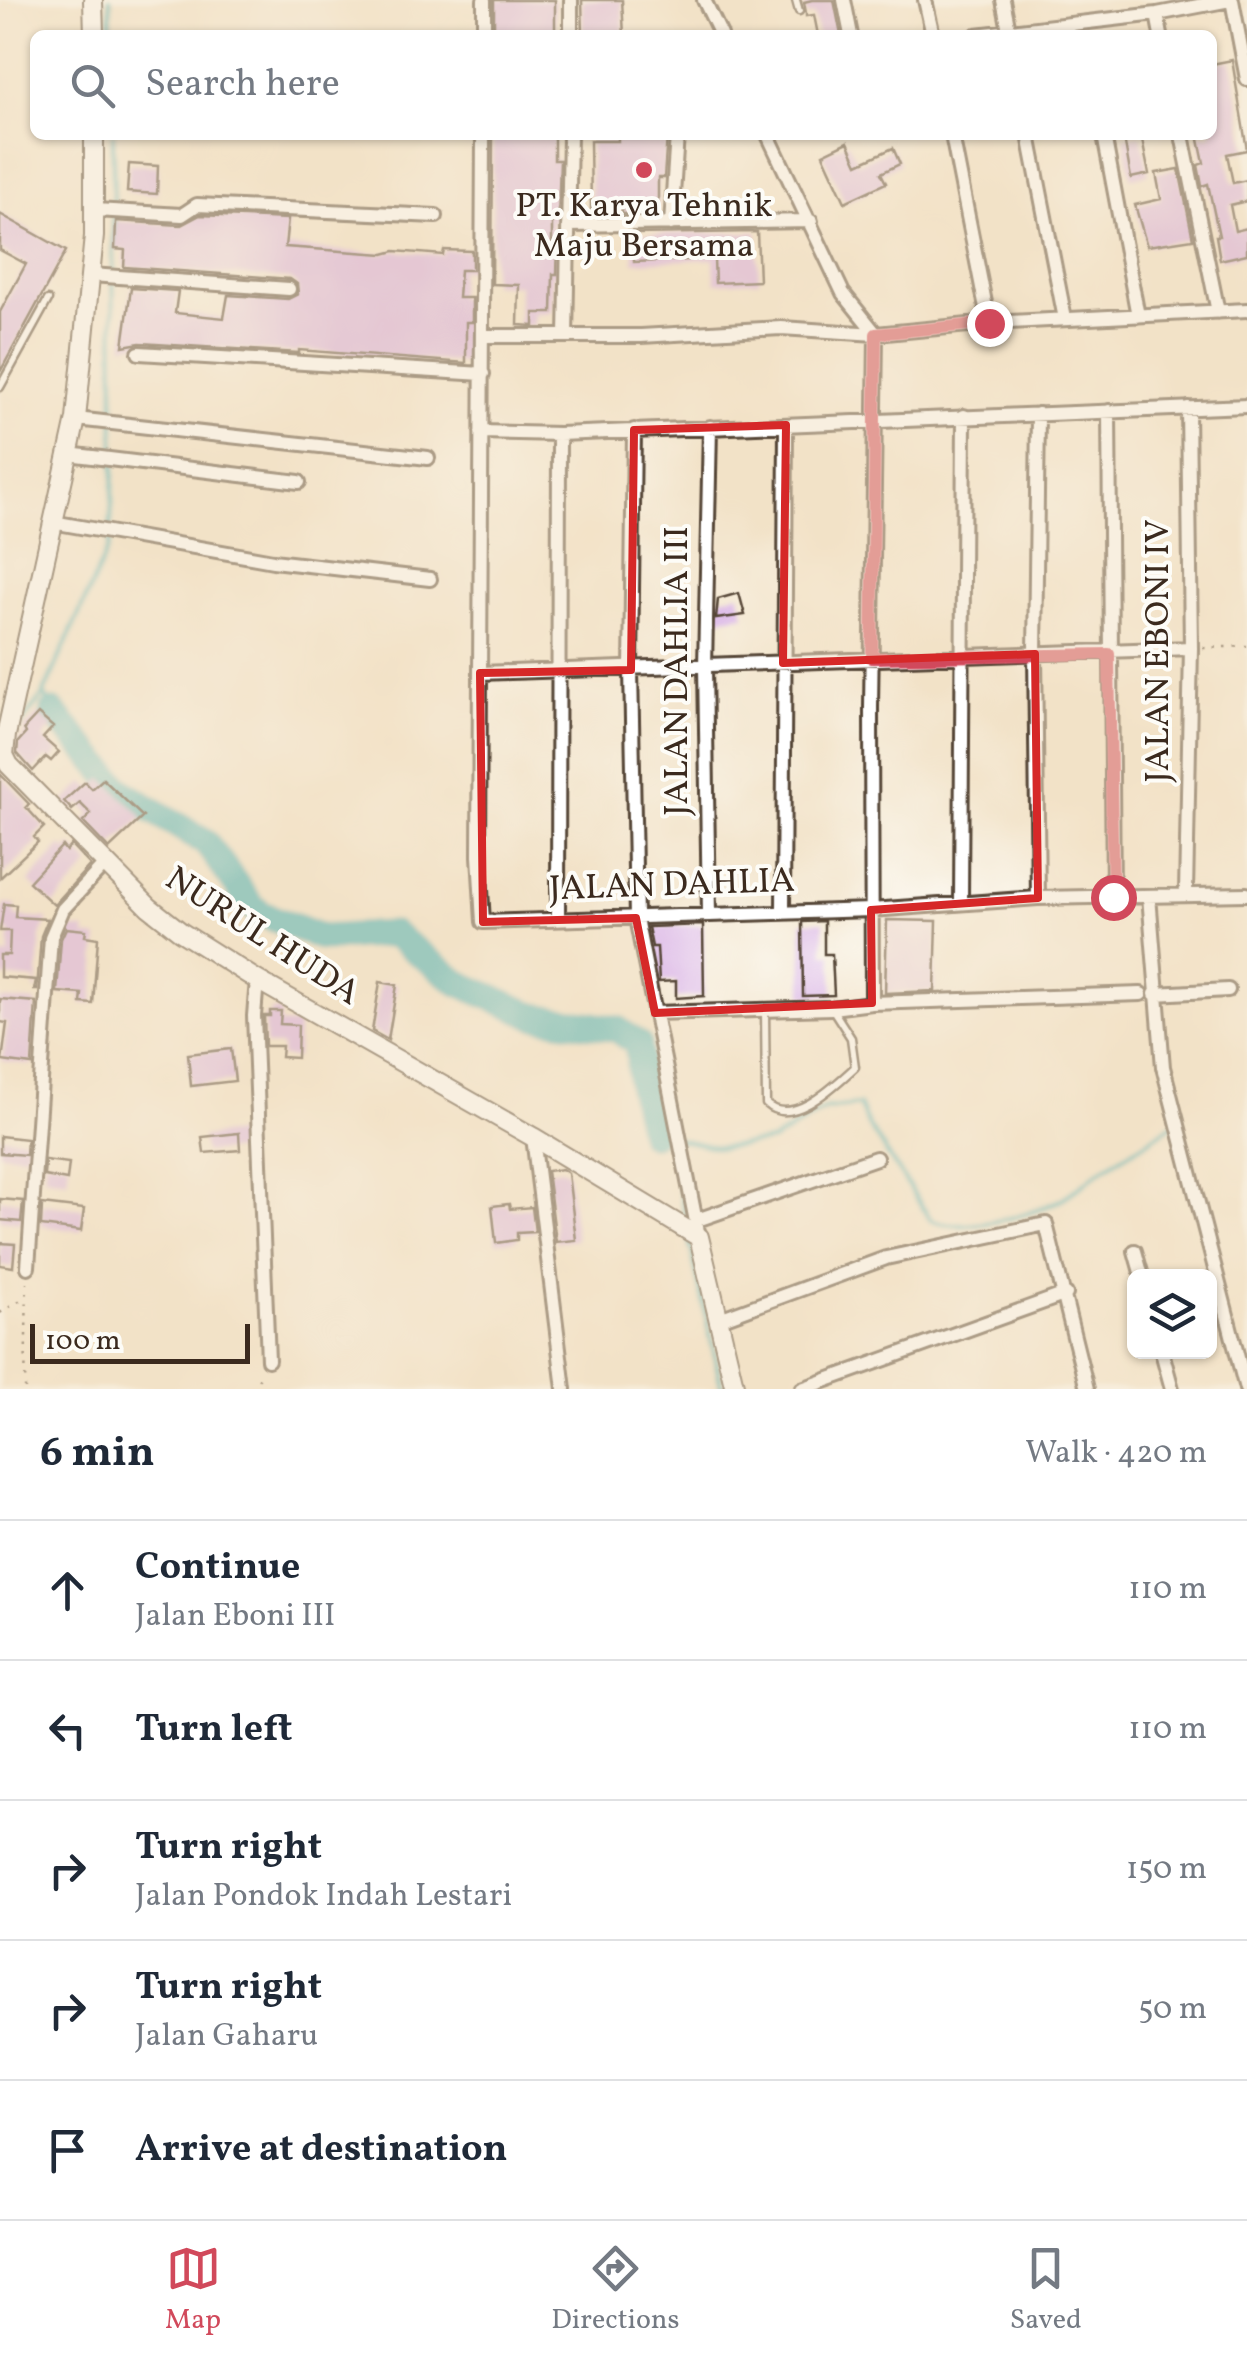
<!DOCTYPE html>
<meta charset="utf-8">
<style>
body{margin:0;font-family:Vollkorn,serif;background:#f6f6f7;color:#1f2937}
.controls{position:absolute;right:30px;bottom:30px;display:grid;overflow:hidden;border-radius:15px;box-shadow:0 2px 8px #0004}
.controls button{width:90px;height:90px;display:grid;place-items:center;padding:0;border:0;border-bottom:2px solid #e0e1e3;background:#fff;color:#1f2937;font:50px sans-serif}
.scale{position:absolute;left:30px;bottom:25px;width:220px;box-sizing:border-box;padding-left:10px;border:5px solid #3b2a1e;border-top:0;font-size:28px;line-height:35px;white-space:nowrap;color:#3b2a1e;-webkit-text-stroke:8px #fdfcf7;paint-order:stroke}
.stop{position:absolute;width:30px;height:30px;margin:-22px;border:8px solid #d1495b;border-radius:50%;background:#fff}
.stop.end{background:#d1495b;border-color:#fff;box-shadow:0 2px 10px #0008}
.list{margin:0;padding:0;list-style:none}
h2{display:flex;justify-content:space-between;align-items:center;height:130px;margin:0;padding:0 40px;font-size:42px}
h2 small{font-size:32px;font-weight:400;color:#747a83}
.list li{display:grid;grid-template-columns:65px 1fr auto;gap:30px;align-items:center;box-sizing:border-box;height:140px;padding:0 40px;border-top:2px solid #e0e1e3}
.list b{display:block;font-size:38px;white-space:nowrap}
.list p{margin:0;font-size:32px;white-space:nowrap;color:#747a83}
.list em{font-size:32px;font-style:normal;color:#747a83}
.icon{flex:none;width:55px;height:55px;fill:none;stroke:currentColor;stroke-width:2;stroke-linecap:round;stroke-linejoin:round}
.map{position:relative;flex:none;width:1247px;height:1389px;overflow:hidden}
.search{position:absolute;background:#fff;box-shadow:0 2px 8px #0004;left:30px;right:30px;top:30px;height:110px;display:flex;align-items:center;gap:25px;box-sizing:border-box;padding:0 35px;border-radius:15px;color:#747a83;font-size:38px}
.sheet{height:830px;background:#fff}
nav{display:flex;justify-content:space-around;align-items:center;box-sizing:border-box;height:140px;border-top:2px solid #e0e1e3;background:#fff;font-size:28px;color:#747a83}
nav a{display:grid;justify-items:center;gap:5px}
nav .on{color:#d1495b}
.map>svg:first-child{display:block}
</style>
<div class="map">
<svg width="1247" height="1389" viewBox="0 0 1247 1389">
<rect width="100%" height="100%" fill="#fdfcf7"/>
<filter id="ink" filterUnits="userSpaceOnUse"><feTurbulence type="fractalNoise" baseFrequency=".01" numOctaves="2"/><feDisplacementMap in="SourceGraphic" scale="20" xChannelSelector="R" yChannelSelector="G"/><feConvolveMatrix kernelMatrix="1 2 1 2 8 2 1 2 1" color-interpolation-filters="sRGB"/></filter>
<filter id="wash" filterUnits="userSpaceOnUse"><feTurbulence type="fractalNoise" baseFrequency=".0048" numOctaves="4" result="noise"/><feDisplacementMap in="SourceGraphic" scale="40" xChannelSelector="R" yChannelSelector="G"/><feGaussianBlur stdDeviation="2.25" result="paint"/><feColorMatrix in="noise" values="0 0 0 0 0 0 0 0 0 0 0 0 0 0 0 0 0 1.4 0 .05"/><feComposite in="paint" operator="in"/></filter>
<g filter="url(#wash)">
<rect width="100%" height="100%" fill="#f2e2c7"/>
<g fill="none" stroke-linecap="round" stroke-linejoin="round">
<path stroke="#39abb2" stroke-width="5" d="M110,0L111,35
M53,712L44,693L109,546L114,473L113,135
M13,734L43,695
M652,1134L720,1148L772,1141L825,1109L859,1105L868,1125L931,1220C962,1234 1028,1216 1058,1201C1077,1191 1091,1176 1108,1165C1131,1151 1152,1139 1173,1124
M670,1138L686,1223
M689,1239L722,1389"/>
<path stroke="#39abb2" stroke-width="28" d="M53,712L123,792L206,843L251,905L262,914L323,938L393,934L459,983L534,1016L617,1029L638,1044L641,1086L652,1134"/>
</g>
<g id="blocks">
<path fill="#d4a7e3" d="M494,0H555V35H494Z
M582,0H622L624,35H583Z
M812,0H834L841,35H818L814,15L806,16V13L804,2Z
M1232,60L1247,150L1227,154L1233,183L1247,180V201L1230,205L1235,231L1247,228V254L1220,260L1216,236H1219L1208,184L1202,186L1198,165L1204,163L1198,135H1212V64Z
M554,135V160H560L558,221L552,220V243H558L557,274H553L552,313H534V326L518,325L519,285L492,284L493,136Z
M618,135H667L664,178H658V214H622V207L591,209L590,141H618Z
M1141,135L1149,174L1131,178L1124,138Z
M848,142L858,164L893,148L900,164L881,173L886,183L845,202L823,154Z
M129,164L158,166L157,194L127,192Z
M1179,169L1193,239L1147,246L1135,205L1161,199L1156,173Z
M0,214L66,251L0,372V312L26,264L0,250Z
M200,215L288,219L285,247L384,254L395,251L443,255L444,250L472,251V270H460L458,298H472V322H466V363L299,350V353L140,343L123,346L131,288L178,291L175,313L224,318L228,295L288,299L298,294L297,284L290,279L124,267L125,250L115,249L116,221L181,225Z
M757,232L759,281L715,283L714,259L634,262L633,234Z
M739,593L745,615L716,619L718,599Z
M38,714L53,727L43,738L59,752L51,761L46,757L33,771L17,753L18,742L26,733L24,729Z
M0,774L29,804L26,807L44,827L34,837L38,842L0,878Z
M103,779L143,817L109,849L83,822L91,814L80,803L72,810L64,801L85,782L92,789Z
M71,845L90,865L54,905L29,882L62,846L66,851Z
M4,904L16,905L15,917L48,919L41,936L37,990H34L36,980L0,977V955H9L10,931H0Z
M887,920L937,921L935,991L885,993Z
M824,921V954H832L834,995L803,996L802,922Z
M703,925L704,996L676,998V981L659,982L657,947H652L648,927Z
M66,928L86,930L85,936L98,938L93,1004L81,1003L82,994L57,992L61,939Z
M380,982L397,985L388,1040L372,1031Z
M0,999L36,1002L32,1065L2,1061L7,1023L0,1022Z
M270,1011H281L280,1024L298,1025L297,1058L281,1057L282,1046H265L264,1016H270Z
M231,1049L235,1081L191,1086L188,1054Z
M239,1133L240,1150L204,1153L202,1137Z
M0,1136L27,1139L26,1155L0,1153Z
M45,1160L69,1163L67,1180L44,1176Z
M562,1169L568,1173L576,1240L556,1242L547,1171Z
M0,1199L23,1201L21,1222L0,1220Z
M42,1204L84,1209L81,1231L41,1226Z
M509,1204L510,1209L532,1207L535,1232L517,1233V1240L496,1243L492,1206Z
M0,1243L15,1244L13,1267L0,1265Z"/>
</g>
</g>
<g filter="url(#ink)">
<use href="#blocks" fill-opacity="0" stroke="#564637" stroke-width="2.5"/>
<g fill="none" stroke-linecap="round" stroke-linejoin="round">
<g stroke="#564637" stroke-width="11">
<path id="lane" d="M796,0L799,11
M0,387L48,300
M765,1010L766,1104C792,1128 835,1085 855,1067L851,1038L833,1010"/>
</g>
<g stroke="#564637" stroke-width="18">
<path id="street" d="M704,0L721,35
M844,0L851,35
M925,0L933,35
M1003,0L1010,35
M1232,0L1247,79
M1157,14L1161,35
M484,35V0
M571,35V0
M976,35L1157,14L1230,0
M483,135L479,856L483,922L871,910L1038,898L1247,894
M952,135L989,323
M1029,135L1065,319
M1104,135L1138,316
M1182,135L1218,312
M95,210L182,215L197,205L436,216
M671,224L677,135
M570,225L811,221
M91,275L289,289
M483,336H566L570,135
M566,336H641L781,328L876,334L989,323L1247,310
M139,353L483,374
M1109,411L1113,897
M1038,414L1035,654L1038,898
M76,419L428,458
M634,430L631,670L636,918L699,1237
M481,432L559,434L1247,406
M68,454L299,482
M52,522L273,561L430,579
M480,673L1191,648
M1186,893L1191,648L1188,408
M1149,896L1163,1067L1246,1389
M961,902L964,416
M783,911L786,425
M709,914L705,667L710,427
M558,919L559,434
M257,980L254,1016L268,1360
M1155,994L1228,990
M872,1003L1141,994
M655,1013L832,1008L872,1003L871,708L876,334L843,293L768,135
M533,1137L564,1389
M697,1220L876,1158
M1135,1251L1142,1276
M28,1267L51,937L63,909L106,863
M717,1320L886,1258L1046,1224L1087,1389
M1162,1352L1172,1389
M802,1389L1066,1294"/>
</g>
<g stroke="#564637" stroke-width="22">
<path id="secondary" d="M93,0L94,35
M94,135V236L76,419L6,735L4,755L9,765L149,907L181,932L257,980L533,1137L699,1237L735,1389"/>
</g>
<path stroke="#564637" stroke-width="2.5" stroke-dasharray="2.5 8" stroke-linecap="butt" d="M1203,648L1247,646
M0,1313L24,1298
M25,1389L27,1283
M253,1389L262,1373"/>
<use href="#lane" stroke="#fff" stroke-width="6"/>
<use href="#street" stroke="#fff" stroke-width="12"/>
<use href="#secondary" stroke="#fff" stroke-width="18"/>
</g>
</g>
<g fill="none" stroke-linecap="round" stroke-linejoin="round" filter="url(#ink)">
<path stroke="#d1495b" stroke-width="12" d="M989,323L876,334L872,658L1109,654L1113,897"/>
</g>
<path d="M0 0H1247V1389H0ZM786,425L783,663L1035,654L1038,898L871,910L872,1003L655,1013L636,918L483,922L480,673L631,670L634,430Z" fill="#f2e2c7" fill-opacity=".55" fill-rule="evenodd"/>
<path fill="none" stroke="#d62828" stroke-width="8" stroke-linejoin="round" d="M786,425L783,663L1035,654L1038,898L871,910L872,1003L655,1013L636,918L483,922L480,673L631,670L634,430Z"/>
<circle fill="#d1495b" stroke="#fdfcf7" stroke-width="4" cx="644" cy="170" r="10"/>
<g text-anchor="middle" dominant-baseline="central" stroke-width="8" stroke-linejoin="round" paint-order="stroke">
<g font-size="35" fill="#3b2a1e" stroke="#fdfcf7">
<text x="644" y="207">PT. Karya Tehnik<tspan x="644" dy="40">Maju Bersama</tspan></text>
</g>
<g font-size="35" fill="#3b2a1e" stroke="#fdfcf7">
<text transform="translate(1159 651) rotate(-90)">JALAN EBONI IV</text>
<text transform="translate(678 671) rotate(-90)">JALAN DAHLIA III</text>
<text transform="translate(672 886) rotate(-2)">JALAN DAHLIA</text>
<text transform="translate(262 937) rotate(33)">NURUL HUDA</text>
</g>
</g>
</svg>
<div class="controls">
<button><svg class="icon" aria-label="layers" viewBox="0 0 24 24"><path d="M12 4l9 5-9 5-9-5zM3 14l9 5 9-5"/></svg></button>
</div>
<div class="scale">100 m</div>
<div class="stop" style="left:1113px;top:897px"></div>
<div class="stop end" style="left:989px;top:323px"></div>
<div class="search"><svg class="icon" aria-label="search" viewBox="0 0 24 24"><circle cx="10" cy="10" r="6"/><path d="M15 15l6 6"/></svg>Search here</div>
</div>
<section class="sheet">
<h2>6 min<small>Walk · 420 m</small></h2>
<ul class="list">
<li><svg class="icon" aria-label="ahead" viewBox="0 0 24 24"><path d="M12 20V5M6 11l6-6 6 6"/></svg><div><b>Continue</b><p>Jalan Eboni III</p></div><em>110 m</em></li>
<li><svg class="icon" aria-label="left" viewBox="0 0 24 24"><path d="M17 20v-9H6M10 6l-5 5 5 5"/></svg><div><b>Turn left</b></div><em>110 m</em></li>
<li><svg class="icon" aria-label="right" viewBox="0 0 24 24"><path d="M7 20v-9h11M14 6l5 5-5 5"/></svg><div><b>Turn right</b><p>Jalan Pondok Indah Lestari</p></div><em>150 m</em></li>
<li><svg class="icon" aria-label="right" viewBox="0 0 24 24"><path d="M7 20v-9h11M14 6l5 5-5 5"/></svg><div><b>Turn right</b><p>Jalan Gaharu</p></div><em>50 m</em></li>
<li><svg class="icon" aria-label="arrive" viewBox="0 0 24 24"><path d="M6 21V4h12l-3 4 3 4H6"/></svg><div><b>Arrive at destination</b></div></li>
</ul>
</section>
<nav>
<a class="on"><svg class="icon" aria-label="map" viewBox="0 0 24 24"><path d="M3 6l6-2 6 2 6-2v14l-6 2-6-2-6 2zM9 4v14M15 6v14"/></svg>Map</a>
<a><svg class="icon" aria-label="directions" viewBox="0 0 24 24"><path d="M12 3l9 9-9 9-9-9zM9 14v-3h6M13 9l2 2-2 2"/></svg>Directions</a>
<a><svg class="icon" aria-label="saved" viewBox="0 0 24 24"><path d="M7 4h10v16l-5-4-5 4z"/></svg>Saved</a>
</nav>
